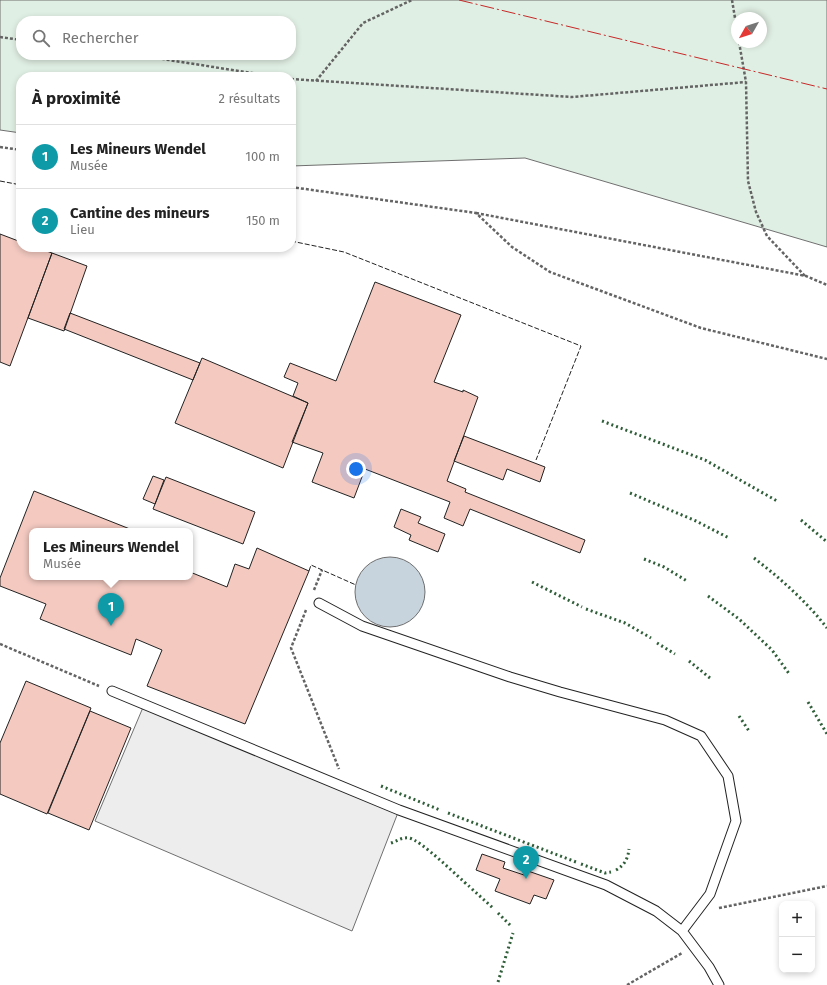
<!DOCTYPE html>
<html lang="fr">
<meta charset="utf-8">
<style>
body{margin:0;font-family:"Fira Sans",sans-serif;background:#f6f6f6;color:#222}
.controls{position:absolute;right:12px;bottom:12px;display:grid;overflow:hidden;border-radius:8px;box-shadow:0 2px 6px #0003}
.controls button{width:36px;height:36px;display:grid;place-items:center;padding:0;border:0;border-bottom:1px solid #e0e0e0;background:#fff;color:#222;font:20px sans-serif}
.compass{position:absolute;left:731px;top:12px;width:36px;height:36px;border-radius:50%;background:#fff;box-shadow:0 2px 6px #0003;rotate:231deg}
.you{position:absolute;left:356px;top:469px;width:14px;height:14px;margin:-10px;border:3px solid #fff;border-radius:50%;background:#1a73e8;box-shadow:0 0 0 6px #1a73e833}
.badge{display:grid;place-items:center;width:26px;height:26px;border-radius:50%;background:#d93025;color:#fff;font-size:13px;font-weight:700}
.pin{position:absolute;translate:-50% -33px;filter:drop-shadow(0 1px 2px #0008)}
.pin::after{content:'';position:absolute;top:21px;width:14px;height:12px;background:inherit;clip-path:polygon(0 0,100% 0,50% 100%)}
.popup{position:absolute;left:29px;top:528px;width:164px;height:52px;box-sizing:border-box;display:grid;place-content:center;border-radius:8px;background:#fff;filter:drop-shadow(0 1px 3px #0005);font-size:13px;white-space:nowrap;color:#767676}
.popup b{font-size:15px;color:#222}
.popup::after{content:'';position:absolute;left:50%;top:100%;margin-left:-8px;border:8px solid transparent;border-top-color:#fff}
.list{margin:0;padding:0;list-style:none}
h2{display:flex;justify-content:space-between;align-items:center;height:52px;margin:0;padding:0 16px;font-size:17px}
h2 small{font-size:13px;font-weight:400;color:#767676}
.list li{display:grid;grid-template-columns:26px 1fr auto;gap:12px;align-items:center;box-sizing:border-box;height:64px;padding:0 16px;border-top:1px solid #e0e0e0}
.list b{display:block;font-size:15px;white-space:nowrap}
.list p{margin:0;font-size:13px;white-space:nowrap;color:#767676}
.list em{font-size:13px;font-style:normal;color:#767676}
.icon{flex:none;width:22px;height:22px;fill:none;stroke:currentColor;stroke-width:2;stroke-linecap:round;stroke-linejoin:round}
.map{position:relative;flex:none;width:827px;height:985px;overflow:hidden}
.search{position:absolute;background:#fff;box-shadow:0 2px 6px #0003;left:16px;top:16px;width:280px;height:44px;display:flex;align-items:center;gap:10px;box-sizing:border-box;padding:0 14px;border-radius:16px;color:#767676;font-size:15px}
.panel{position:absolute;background:#fff;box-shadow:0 2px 6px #0003;left:16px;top:72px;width:280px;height:180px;border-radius:16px}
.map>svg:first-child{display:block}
</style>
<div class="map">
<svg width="827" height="985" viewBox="0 0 827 985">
<rect width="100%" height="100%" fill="#fff"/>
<path fill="#e0efe3" stroke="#6f6f6f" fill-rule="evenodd" d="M0,0H827V247L525,158L291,166V77H21V133L0,130ZM737,18H761V42H737ZM21,21H291V55H21Z"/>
<path fill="#ededed" stroke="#6f6f6f" d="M144,705L399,810L352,931L95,821Z"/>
<path fill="#c7d3dd" stroke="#6f6f6f" d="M355 592a35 35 0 1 1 70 0a35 35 0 1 1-70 0Z"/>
<path fill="#f3c9c0" stroke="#222" d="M0,234L21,242V247H36L52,253L10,366L0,362Z
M52,253L87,266L64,331L28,318Z
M375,282L461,315L434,382L463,392V390L478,397L447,481L466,489L465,492L585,540L580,553L470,509L463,526L444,518L450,502L365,469L354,498L312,482L323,453L292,442L308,403L293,396L298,383L284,377L290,363L336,381Z
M70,313L200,363L193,380L64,329Z
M202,358L308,403L283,468L175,423Z
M464,436L545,467L540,482L507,469L503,480L454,461Z
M153,476L164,480L155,504L143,499Z
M166,477L255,512L243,544L153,509Z
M34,491L135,531H32V577H190V572L227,587L235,564L249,569L257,548L309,571L245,724L147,686L162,650L136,639L131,655L40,619L46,604L0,586V578Z
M401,509L421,517L418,523L445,534L438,552L409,540L411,535L394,527Z
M26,681L91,708L47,814L0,794V743Z
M90,711L131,728L89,830L48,813Z
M482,854L505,862L503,868L527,876L528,871L554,880L546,899L534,895L530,904L495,891L500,879L476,870Z"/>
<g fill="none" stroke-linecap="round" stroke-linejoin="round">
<g stroke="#222" stroke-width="11">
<path id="lane" d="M319,603L362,626L510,677L560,692L665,720L701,736L728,776L736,821L710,894L682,931
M112,691L399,810L606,885L656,911L682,931L709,967L719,985"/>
</g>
<path stroke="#646464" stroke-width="2.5" stroke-dasharray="3 2" stroke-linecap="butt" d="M732,0L737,30
M0,37L21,40
M739,42L746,82L748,181L756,212L767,236L805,276
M137,55L277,77
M291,79L572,97L746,82
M316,81L363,23L412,0
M0,147L21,150
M291,187L476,213L512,247L550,272L701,328L827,359
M476,213L806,276L827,285
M314,590L322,570
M306,610L291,648L339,769
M0,644L99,686
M719,908L827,886
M627,985L682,953"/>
<use href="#lane" stroke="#fff" stroke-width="9"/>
<path stroke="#2f5e38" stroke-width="3" stroke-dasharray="2 3" stroke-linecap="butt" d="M602,421L705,460L777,501
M630,493L696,521L729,538
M801,520L827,542
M754,558C781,579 806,601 827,628
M644,559L664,567L687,581
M532,582L582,607
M708,596L739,619L772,650L790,675
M586,609L625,623L651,638
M657,643L675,654
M689,661L710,678
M808,702L827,734
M739,716L749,731
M381,786L440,810
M448,813L576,862
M391,843C397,841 402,837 409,838C421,840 458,877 470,887
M581,864L605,873L611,872
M616,870C625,865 628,858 629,849
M472,889L493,908
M498,913L512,927
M498,982L513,933"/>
<path stroke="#222" stroke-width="1" stroke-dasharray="5 2" stroke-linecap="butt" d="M0,181L21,185
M291,241L344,252L581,346L536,460
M309,571L311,565L356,585"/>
<path stroke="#c62828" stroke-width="1" stroke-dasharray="14 3 2 3" stroke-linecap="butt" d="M459,0L827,89"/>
</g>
</svg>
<div class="controls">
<button>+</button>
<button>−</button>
</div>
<svg class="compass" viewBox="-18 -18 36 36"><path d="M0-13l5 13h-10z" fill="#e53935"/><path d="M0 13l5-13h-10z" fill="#767676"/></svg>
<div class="you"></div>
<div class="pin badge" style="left:111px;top:626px;background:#0f9aa8">1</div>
<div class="popup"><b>Les Mineurs Wendel</b>Musée</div>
<div class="pin badge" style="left:526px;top:879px;background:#0f9aa8">2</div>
<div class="search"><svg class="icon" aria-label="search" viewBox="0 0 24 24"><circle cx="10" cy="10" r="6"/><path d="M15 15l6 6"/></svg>Rechercher</div>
<section class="panel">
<h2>À proximité<small>2 résultats</small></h2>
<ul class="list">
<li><span class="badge" style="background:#0f9aa8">1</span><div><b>Les Mineurs Wendel</b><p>Musée</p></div><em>100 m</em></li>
<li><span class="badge" style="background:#0f9aa8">2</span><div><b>Cantine des mineurs</b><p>Lieu</p></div><em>150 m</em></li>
</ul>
</section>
</div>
